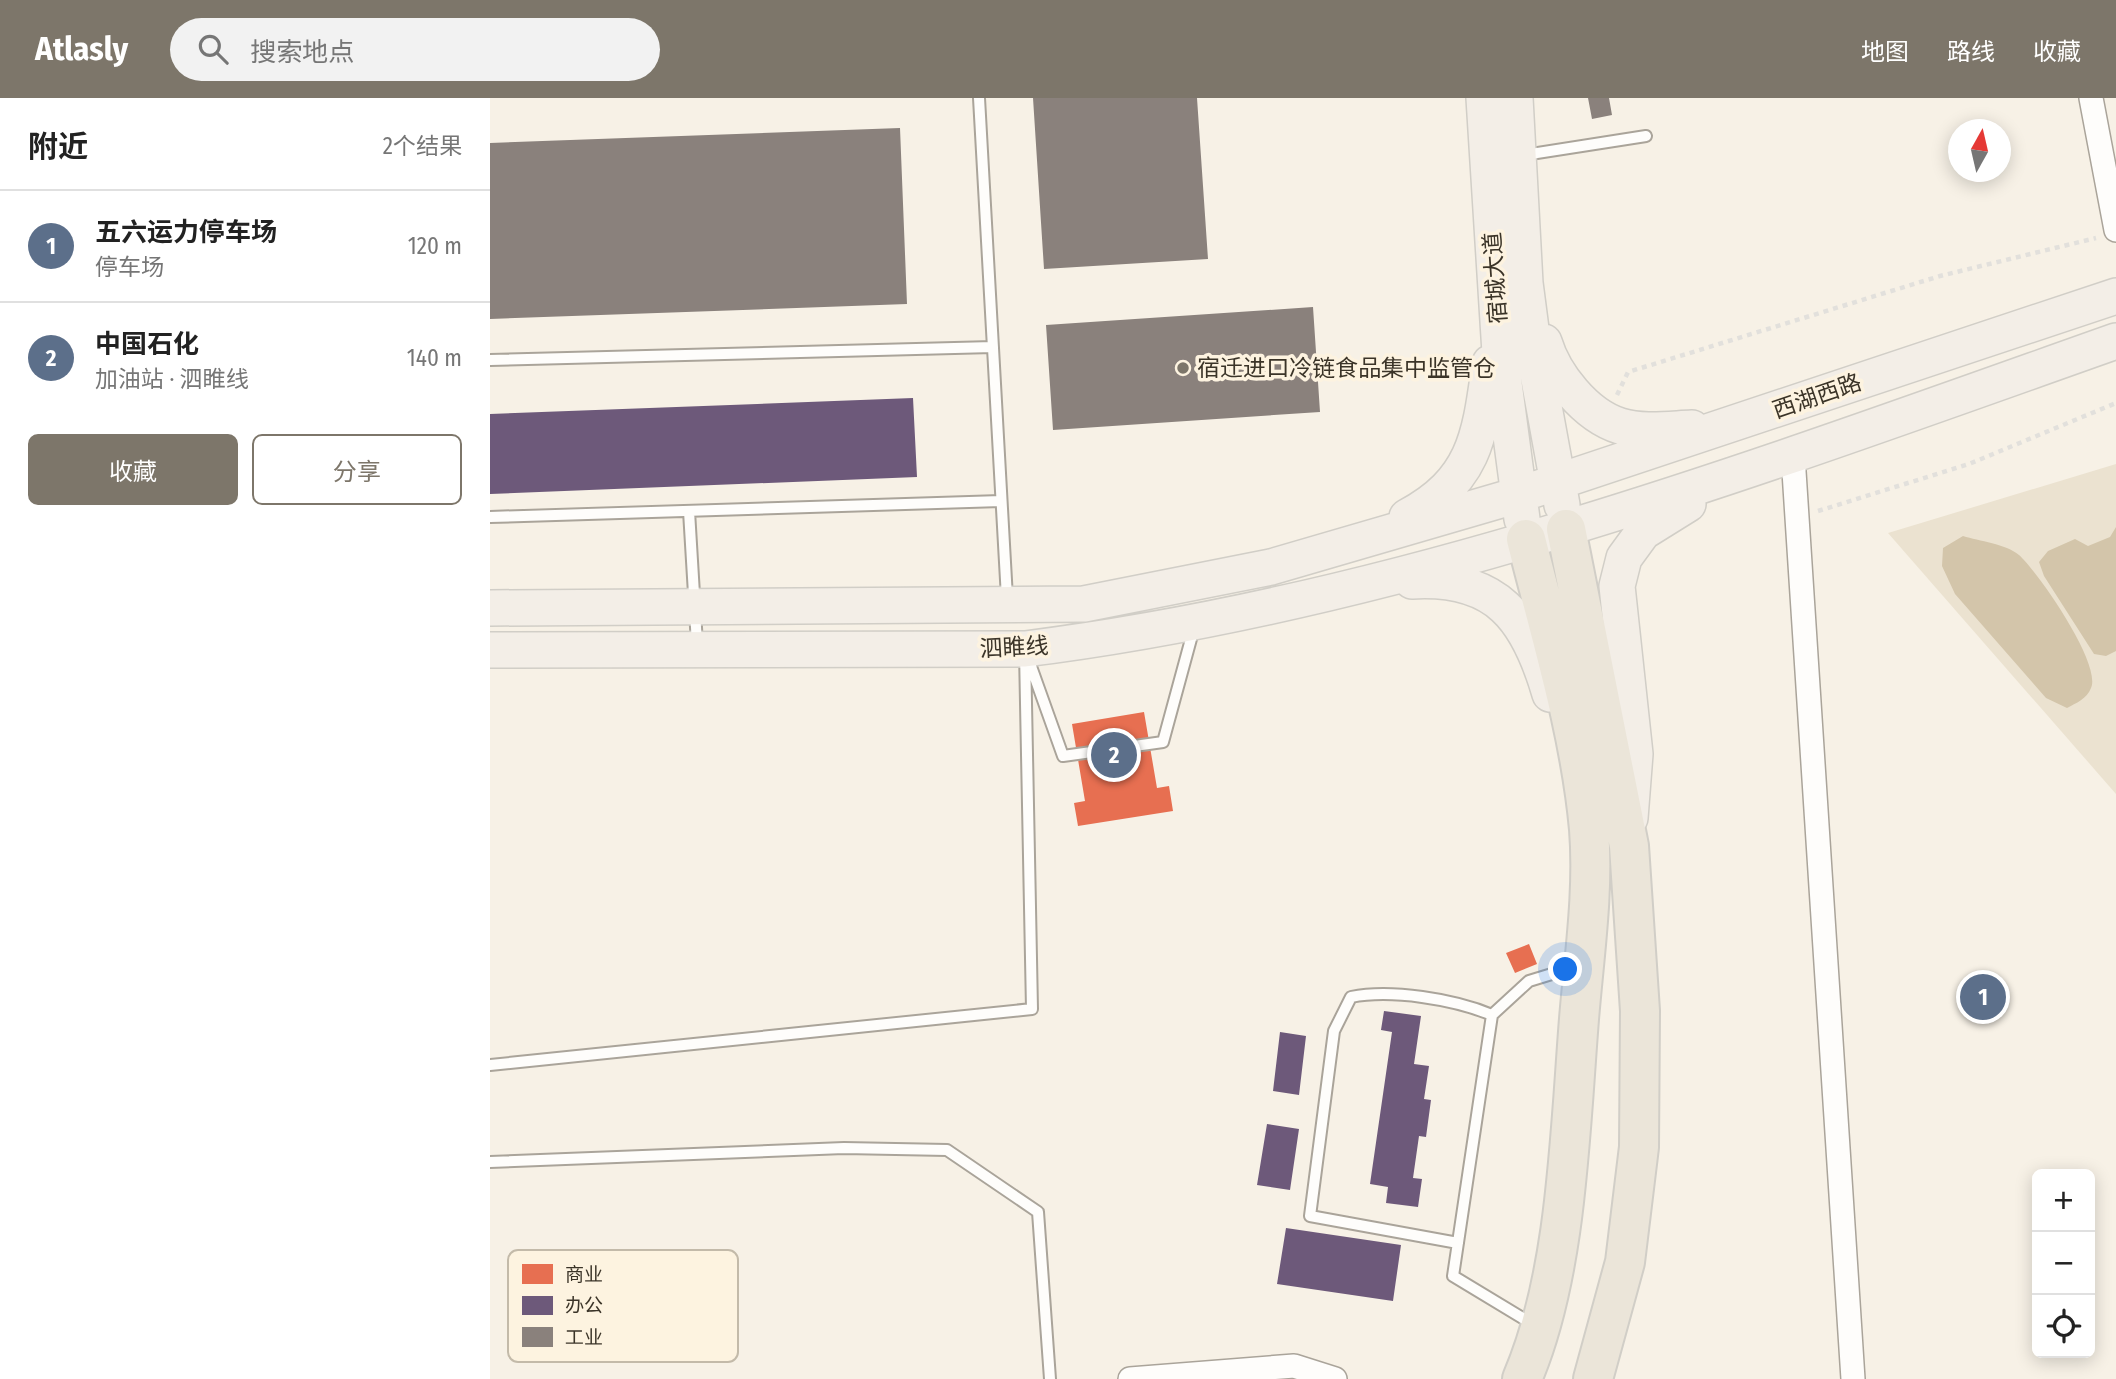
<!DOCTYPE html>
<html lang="zh">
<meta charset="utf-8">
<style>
body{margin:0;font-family:"Fira Sans Condensed","Noto Sans SC",sans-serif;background:#f2f2f2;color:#222}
.controls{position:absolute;right:21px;bottom:21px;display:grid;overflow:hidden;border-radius:10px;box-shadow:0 4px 18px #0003}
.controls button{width:63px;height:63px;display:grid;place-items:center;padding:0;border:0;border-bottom:2px solid #e0e0e0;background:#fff;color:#222;font:35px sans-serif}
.compass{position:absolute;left:1458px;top:21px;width:63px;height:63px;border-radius:50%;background:#fff;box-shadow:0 4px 18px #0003;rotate:8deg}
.you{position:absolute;left:1076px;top:872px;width:24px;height:24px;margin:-18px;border:5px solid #fff;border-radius:50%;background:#1a73e8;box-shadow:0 0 0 10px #1a73e833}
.badge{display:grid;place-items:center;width:46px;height:46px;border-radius:50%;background:#7d766a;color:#fff;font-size:23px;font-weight:700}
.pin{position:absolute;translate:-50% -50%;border:4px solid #fff;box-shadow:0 2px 7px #0006}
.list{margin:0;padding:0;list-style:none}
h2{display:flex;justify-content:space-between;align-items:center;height:91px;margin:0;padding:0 28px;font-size:30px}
h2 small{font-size:23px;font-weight:400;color:#767676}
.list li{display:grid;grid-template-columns:46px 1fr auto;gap:21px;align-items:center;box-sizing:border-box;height:112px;padding:0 28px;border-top:2px solid #e0e0e0}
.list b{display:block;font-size:26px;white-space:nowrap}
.list p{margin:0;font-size:23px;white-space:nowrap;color:#767676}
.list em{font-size:23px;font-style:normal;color:#767676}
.actions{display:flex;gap:14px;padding:21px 28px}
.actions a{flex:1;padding:16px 0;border:2px solid #7d766a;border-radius:10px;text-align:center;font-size:24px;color:#7d766a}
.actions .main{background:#7d766a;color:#fff}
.icon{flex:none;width:38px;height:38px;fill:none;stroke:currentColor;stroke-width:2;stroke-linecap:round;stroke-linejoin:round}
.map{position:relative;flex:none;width:1626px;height:1281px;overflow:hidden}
header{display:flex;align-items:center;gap:42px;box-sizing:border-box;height:98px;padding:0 35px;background:#7d766a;color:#fff}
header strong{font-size:33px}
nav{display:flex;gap:38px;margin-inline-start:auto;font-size:24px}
.search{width:490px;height:63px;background:#f2f2f2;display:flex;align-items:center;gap:18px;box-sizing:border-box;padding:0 24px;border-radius:38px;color:#767676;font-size:26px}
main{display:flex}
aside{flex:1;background:#fff}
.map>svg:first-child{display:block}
</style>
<header>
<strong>Atlasly</strong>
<div class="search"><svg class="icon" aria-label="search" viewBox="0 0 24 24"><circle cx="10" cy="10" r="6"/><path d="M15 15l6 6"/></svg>搜索地点</div>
<nav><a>地图</a><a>路线</a><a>收藏</a></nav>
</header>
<main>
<aside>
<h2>附近<small>2个结果</small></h2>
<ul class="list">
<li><span class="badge" style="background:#5c6f8a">1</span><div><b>五六运力停车场</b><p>停车场</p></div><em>120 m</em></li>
<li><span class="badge" style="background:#5c6f8a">2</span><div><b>中国石化</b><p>加油站 · 泗睢线</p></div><em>140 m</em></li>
</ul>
<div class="actions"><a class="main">收藏</a><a>分享</a></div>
</aside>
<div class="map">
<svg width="1626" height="1281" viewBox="0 0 1626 1281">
<rect width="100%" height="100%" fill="#f7f1e6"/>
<path fill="#ebe2d0" d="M1626,366V696L1398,435Z"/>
<path fill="#d3c5aa" d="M1626,429V553L1616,558L1604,556L1554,478L1549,464L1558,453L1585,441L1598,448L1620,439Z
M1473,438C1489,443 1516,446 1529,457C1548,474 1612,566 1601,590C1597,601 1586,605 1577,610L1556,600L1465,496L1452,468L1453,450Z"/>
<path fill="#e76f51" d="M654,614L667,690L679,688L683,713L588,728L584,705L595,703L582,626Z
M1039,846L1047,866L1025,875L1016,855Z"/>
<path fill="#6d597a" d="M423,300L427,379L0,396V316Z
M894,913L931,918L924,966L939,968L934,1001L941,1002L936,1039L929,1038L923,1080L932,1081L928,1109L896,1105L898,1089L880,1086L902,934L891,932Z
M790,934L816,938L809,997L783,993Z
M777,1026L809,1031L800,1092L767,1087Z
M796,1130L911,1147L903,1203L787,1186Z"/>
<path fill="#8a817c" d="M543,0H707L718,161L554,171Z
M1098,0H1119L1122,17L1102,21Z
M410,30L417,206L0,221V45Z
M823,209L830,314L563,332L556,227Z"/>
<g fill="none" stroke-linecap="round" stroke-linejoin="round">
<g stroke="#aaa49a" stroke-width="14">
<path id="lane" d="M489,0L517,500
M1034,57L1156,38
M0,262L503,249
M199,413L207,546
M0,419L511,403
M538,560L573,658L673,644L704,530
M0,967L542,911L535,554
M0,1064L354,1050L457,1052L548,1114L560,1281
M968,1145L820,1118L844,933L861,899C901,891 964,901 1002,917
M1044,1227L963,1178L1002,917L1039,883L1088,868"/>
</g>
<g stroke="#aaa49a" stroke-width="26">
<path id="street" d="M1601,0L1626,132
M1303,358L1363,1281
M640,1281L804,1268L845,1281"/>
</g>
<g stroke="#d1cec7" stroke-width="38">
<path id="primary" d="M994,0L1010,255L1032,421
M1025,0L1035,185L1044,254L1072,407
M1054,244C1064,277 1095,317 1130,328C1153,335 1179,331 1202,330
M917,419C986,382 990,337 1000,265
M922,483C1007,478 1038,520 1060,596
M0,510L594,506L781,469L1028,397L1626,198
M0,552L535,551C911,504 1270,369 1626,243
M1140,720L1145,656L1127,488L1134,460L1153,434L1198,406"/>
</g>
<g stroke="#d1cec7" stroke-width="42">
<path id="highway" d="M1076,431L1139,748L1150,913L1149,1049L1135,1164L1103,1281
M1032,1281C1077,1177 1080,1034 1089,921C1094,859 1104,794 1099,731C1090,633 1060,537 1036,441"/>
</g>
<path stroke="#e2e0dc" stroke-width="4.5" stroke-dasharray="5 5" stroke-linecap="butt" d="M1127,297L1138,274L1450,178L1606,140
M1328,413L1479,366L1626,305"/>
<use href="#lane" stroke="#fefdfb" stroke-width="10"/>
<use href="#street" stroke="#fefdfb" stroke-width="23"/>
<use href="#primary" stroke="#f3eee7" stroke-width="35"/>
<use href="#highway" stroke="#ebe5d9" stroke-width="38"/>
</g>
<circle fill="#7d766a" stroke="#fdf3e0" stroke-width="2.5" cx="693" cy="270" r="7"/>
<g text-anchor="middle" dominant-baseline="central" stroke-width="7" stroke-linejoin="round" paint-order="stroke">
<g font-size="23" fill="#3b3428" stroke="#fdf3e0">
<text transform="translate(1005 180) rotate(-94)">宿城大道</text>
<text transform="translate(1327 298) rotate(-19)">西湖西路</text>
<text transform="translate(524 549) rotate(-3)">泗睢线</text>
</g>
<g font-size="23" fill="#3b3428" stroke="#fdf3e0" text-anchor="start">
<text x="707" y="270">宿迁进口冷链食品集中监管仓</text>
</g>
</g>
<rect x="18" y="1152" width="230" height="112" rx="10" fill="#fdf3e0" stroke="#c3baa9" stroke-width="2"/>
<rect x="32" y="1166" width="31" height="20" fill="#e76f51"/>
<rect x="32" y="1198" width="31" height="19" fill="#6d597a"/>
<rect x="32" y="1229" width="31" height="20" fill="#8a817c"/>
<g font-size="19" fill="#3b3428">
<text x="75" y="1183">商业</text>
<text x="75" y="1214">办公</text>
<text x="75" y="1246">工业</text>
</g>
</svg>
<div class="controls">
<button>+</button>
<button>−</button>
<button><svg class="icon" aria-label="locate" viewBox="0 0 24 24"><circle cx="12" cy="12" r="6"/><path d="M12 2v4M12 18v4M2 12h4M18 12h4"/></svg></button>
</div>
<svg class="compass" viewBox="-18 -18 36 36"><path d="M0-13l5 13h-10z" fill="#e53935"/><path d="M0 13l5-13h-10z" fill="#767676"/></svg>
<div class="you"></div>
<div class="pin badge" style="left:1493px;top:899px;background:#5c6f8a">1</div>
<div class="pin badge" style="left:624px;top:657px;background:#5c6f8a">2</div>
</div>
</main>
